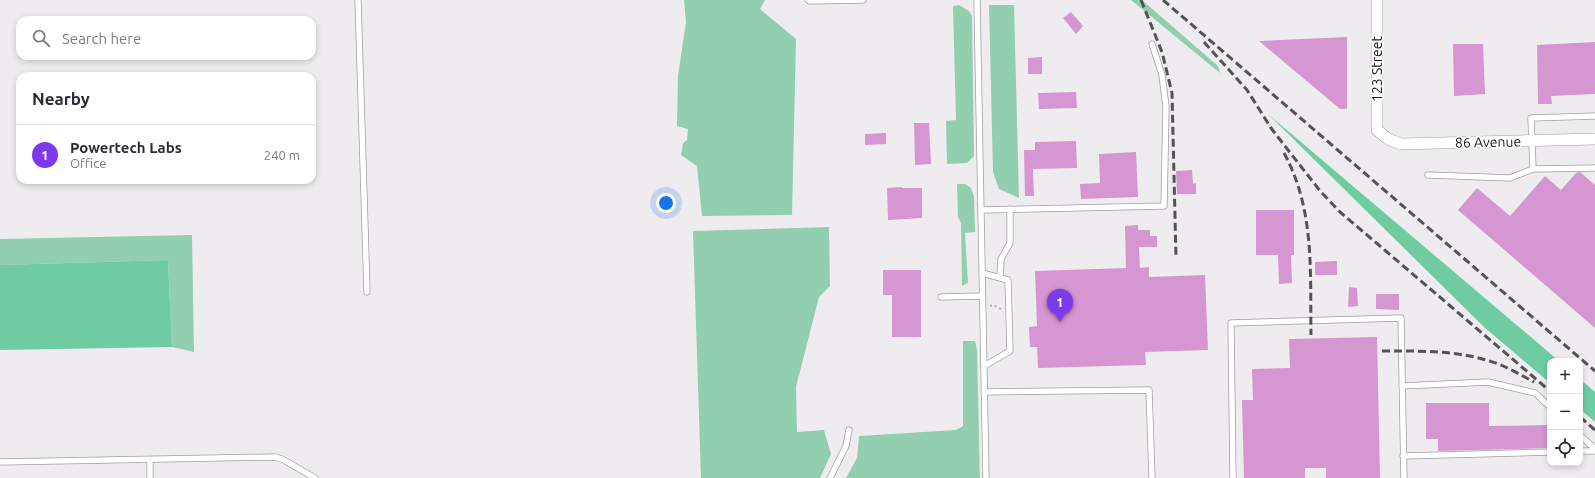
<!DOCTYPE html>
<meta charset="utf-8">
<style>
body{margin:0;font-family:Ubuntu,sans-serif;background:#f7f7f7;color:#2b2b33}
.controls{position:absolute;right:12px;bottom:12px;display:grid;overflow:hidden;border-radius:8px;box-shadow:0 2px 6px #0003}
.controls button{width:36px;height:36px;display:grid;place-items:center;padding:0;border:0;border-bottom:1px solid #e1e1e2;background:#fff;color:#2b2b33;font:20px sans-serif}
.you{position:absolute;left:666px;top:203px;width:14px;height:14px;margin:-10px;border:3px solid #fff;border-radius:50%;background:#1a73e8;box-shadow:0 0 0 6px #1a73e833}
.badge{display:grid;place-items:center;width:26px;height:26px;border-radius:50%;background:#7c3aed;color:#fff;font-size:13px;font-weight:700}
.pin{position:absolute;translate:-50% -33px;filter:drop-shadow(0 1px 2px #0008)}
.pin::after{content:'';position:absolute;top:21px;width:14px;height:12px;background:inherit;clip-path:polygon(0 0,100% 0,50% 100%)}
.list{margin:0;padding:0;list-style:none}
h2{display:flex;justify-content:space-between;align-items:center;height:52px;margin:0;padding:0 16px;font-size:17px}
h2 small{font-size:13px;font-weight:400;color:#7c7c81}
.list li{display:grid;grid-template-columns:26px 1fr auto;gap:12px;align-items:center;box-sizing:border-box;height:60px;padding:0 16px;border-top:1px solid #e1e1e2}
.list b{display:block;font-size:15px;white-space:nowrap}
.list p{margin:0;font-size:13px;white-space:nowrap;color:#7c7c81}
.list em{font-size:13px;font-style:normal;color:#7c7c81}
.icon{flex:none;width:22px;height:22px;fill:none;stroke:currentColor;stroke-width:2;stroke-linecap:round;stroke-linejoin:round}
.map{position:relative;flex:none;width:1595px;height:478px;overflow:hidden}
.search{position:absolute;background:#fff;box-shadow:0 2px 6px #0003;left:16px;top:16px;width:300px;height:44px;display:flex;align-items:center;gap:10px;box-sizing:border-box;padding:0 14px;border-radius:12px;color:#7c7c81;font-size:15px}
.panel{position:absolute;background:#fff;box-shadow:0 2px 6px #0003;left:16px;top:72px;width:300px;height:112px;border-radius:12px}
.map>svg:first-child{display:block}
</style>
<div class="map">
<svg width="1595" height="478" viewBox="0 0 1595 478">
<rect width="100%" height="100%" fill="#efecef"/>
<path fill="#92ceb0" d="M684,0H765L760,9L796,39L792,215L702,216L697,166L681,155L683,143L687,140L688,129L677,126L678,76L686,22Z
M1123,0H1142L1218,66L1220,73L1131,0Z
M959,5L969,11L972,16L974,156L967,163L947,164L946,121L956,120L953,6Z
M989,5H1014L1019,198L999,189L993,172Z
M957,184H965L971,188L974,197L975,232L965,233L968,283L962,286L961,223L958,217Z
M829,227L830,286L819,297L796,387L797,432L824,430L831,454L820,478H701L693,231Z
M192,235L194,352L172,347L168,260L0,265V239Z
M963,341H975L977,350L980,478H846L857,458L859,436L956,430L963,426Z"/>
<path fill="#6fcca2" d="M1268,114L1559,361H1550V383L1484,327Z
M168,260L172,347L0,350V265Z
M1580,379L1595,392V422L1580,409Z"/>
<path fill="#d696d1" d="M1071,12L1083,26L1076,34L1063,18Z
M1347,37V109H1340L1259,41Z
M1595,42V94L1551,96L1552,104H1538L1537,45Z
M1453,44H1483L1485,94L1454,96Z
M1042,57V74H1028V58Z
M1076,92L1077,108L1039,109L1038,93Z
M914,123H929L931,164L915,165Z
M886,133V144L865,145V134Z
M1076,141L1077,168L1033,169L1034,196H1025L1024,150H1035V142Z
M1136,152L1138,197L1081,199L1080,184L1100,183L1099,154Z
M1192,170L1193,184L1196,183V194H1177L1176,171Z
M1580,172L1595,185V328L1458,210L1477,188L1510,216L1545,176L1561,190L1576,173Z
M902,187V188H922V218L888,220L887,188Z
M1256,210H1294V255H1291L1292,283L1279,284L1278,255H1256Z
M1138,225V230H1150V236H1157V247H1139L1140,268L1149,267V277L1205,275L1208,350L1145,352L1146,365L1038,368L1037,347H1030L1029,327L1037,326L1035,271L1126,268L1125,226Z
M1337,261V275H1315V262Z
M883,270H921V337H892V295H883Z
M1349,287L1357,288L1358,306L1348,307Z
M1376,294H1399V310L1376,309Z
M1377,337L1380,478H1326V468H1305V478H1244L1242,400H1253L1252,369L1290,368L1289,339Z
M1426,403H1489V426L1550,425V448L1438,451V439H1426Z"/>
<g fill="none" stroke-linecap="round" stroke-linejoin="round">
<g stroke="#a09d9f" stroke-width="7">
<path id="service" d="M358,0L367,292
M808,0L810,1L863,0
M977,0L986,478
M1595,116L1531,118L1533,169L1595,168
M1428,175L1510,178L1533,169
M981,210L1164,206L1166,107L1162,75L1152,44
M982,273L1008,280L1010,351L984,366
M1000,278L1001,259L1010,243V209
M941,297L982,296
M1402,386L1488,382L1535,393L1550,407
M984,392L1149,390L1152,478
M1580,435L1595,449
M1580,451H1595
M1403,456L1550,452
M150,460V478
M0,462L275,457L282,459L315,478
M830,478L846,446L849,430
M1233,478L1231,323L1401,318L1404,478"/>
</g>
<g stroke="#a09d9f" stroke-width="12">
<path id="minor" d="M1377,0V130L1388,139L1401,144L1595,139"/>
</g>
<path stroke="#adabad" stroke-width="2" stroke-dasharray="2 3" stroke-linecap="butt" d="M990,306L993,305L1001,309"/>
<use href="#service" stroke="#fff" stroke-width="5.5"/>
<use href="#minor" stroke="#fff" stroke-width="11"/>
<path stroke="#545354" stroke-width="3" stroke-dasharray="8 4" stroke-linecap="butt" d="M1141,0L1162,52L1172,93L1176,258
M1163,0L1595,371
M1204,42L1247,90L1271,128L1288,150L1321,192L1340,212L1550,391
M1284,153C1315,210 1310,271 1311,335
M1382,351C1422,351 1463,350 1501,365C1512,370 1523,376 1534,382
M1580,417L1595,430"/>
</g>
<g text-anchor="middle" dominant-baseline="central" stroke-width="3.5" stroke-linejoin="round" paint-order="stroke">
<g font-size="14" fill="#1a191a" stroke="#fff">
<text transform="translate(1377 69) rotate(-90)">123 Street</text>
<text transform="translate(1488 142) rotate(-1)">86 Avenue</text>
</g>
</g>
</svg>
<div class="controls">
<button>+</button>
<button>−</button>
<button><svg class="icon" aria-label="locate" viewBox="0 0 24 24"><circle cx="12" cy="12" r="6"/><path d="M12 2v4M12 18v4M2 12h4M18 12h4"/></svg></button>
</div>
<div class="you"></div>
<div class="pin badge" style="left:1060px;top:322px">1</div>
<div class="search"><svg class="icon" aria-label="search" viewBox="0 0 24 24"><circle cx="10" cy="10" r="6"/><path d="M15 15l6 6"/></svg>Search here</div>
<section class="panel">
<h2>Nearby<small></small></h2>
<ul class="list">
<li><span class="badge">1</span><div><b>Powertech Labs</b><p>Office</p></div><em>240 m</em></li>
</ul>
</section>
</div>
